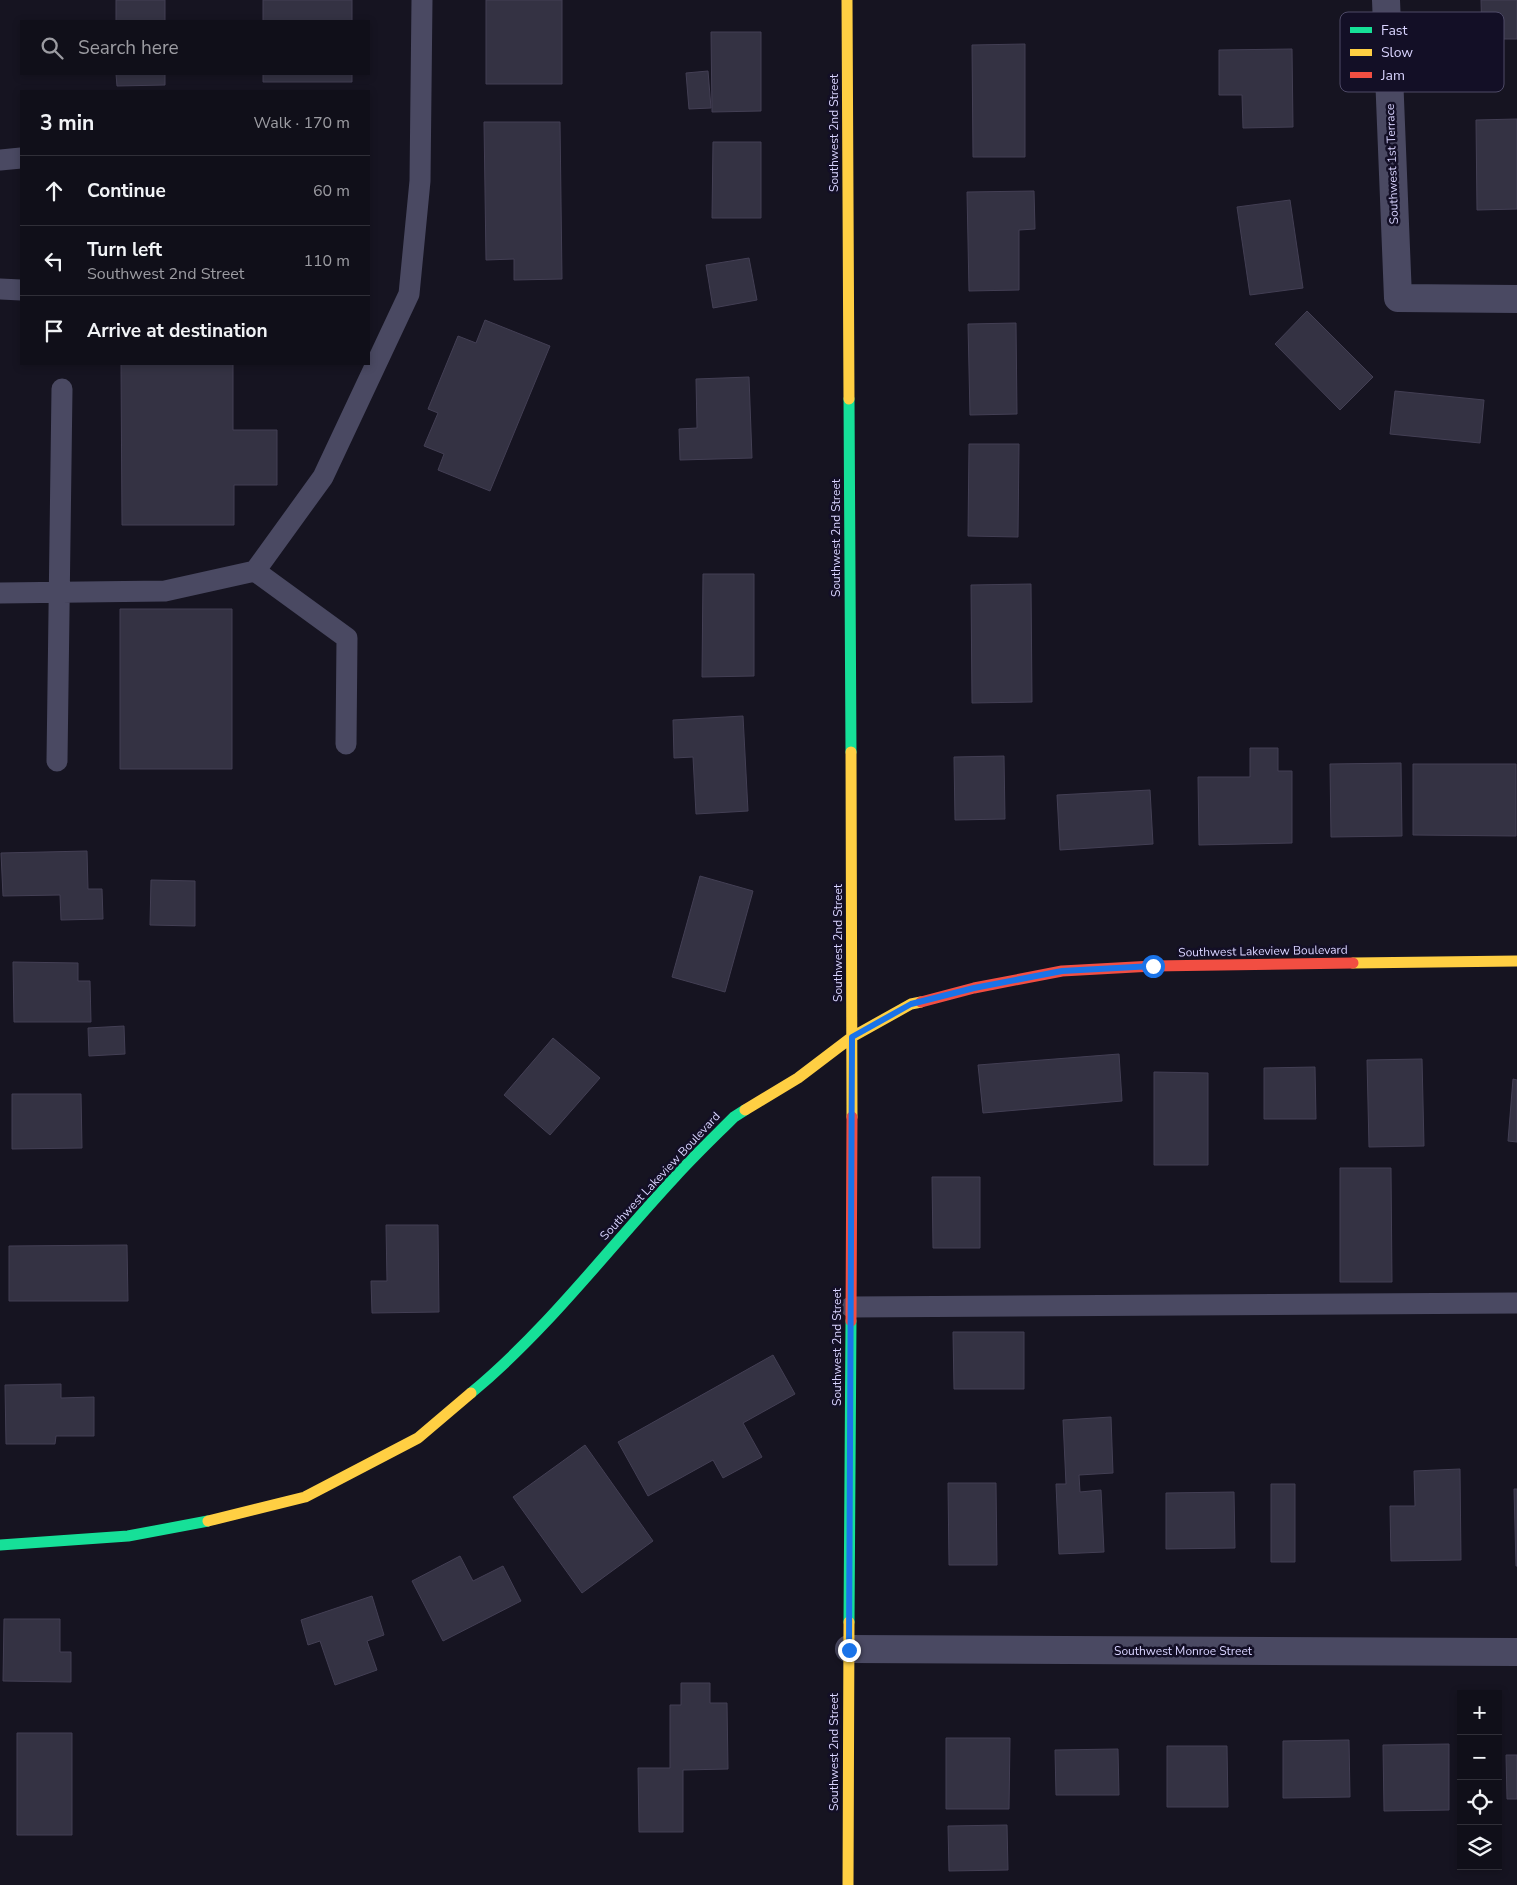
<!DOCTYPE html>
<meta charset="utf-8">
<style>
body{margin:0;font-family:"Nunito Sans",sans-serif;background:#1e1d26;color:#f1f3f6}
.controls{position:absolute;right:15px;bottom:15px;display:grid;overflow:hidden;border-radius:0px;box-shadow:0 2px 8px #0003}
.controls button{width:45px;height:45px;display:grid;place-items:center;padding:0;border:0;border-bottom:1px solid #302f38;background:#100f19;color:#f1f3f6;font:25px sans-serif}
.stop{position:absolute;width:15px;height:15px;margin:-11px;border:4px solid #1a73e8;border-radius:50%;background:#fff}
.stop.end{background:#1a73e8;border-color:#fff;box-shadow:0 1px 5px #0008}
.list{margin:0;padding:0;list-style:none}
h2{display:flex;justify-content:space-between;align-items:center;height:65px;margin:0;padding:0 20px;font-size:21px}
h2 small{font-size:16px;font-weight:400;color:#9c9ca2}
.list li{display:grid;grid-template-columns:32px 1fr auto;gap:15px;align-items:center;box-sizing:border-box;height:70px;padding:0 20px;border-top:1px solid #302f38}
.list b{display:block;font-size:19px;white-space:nowrap}
.list p{margin:0;font-size:16px;white-space:nowrap;color:#9c9ca2}
.list em{font-size:16px;font-style:normal;color:#9c9ca2}
.icon{flex:none;width:28px;height:28px;fill:none;stroke:currentColor;stroke-width:2;stroke-linecap:round;stroke-linejoin:round}
.map{position:relative;flex:none;width:1517px;height:1885px;overflow:hidden}
.search{position:absolute;background:#100f19;box-shadow:0 2px 8px #0003;left:20px;top:20px;width:350px;height:55px;display:flex;align-items:center;gap:12px;box-sizing:border-box;padding:0 18px;border-radius:0px;color:#9c9ca2;font-size:19px}
.panel{position:absolute;background:#100f19;box-shadow:0 2px 8px #0003;left:20px;top:90px;width:350px;height:275px;border-radius:0px}
.map>svg:first-child{display:block}
</style>
<div class="map">
<svg width="1517" height="1885" viewBox="0 0 1517 1885">
<rect width="100%" height="100%" fill="#161421"/>
<path fill="#343243" stroke="#433f54" d="M116,0H165V21H116Z
M263,0H352V21H263Z
M486,0H562V84H486Z
M1481,0H1517V39H1482Z
M711,32H761V111L712,112Z
M1025,44V157H973L972,45Z
M1292,49L1293,127L1243,128L1242,95H1219V50Z
M708,71L711,108L689,109L686,73Z
M116,74H165V85L117,86Z
M263,74H352V82H263Z
M1517,119V209L1477,210L1476,120Z
M484,122H560L562,279L514,280V259L486,260Z
M713,142H761V218H712Z
M1034,191L1035,229L1019,230V290L969,291L967,192Z
M1290,200L1303,288L1250,295L1237,207Z
M749,258L757,300L713,308L706,265Z
M1307,311L1373,377L1340,410L1275,344Z
M485,320L550,346L490,491L438,470L444,454L424,446L438,413L428,409L458,336L476,343Z
M1016,323L1017,414L970,415L968,324Z
M121,364H233V430H277V485H234V525H122Z
M749,377L752,458L680,460L679,429L697,428L696,379Z
M1395,391L1484,400L1480,443L1390,434Z
M969,444H1019L1018,537L968,536Z
M703,574H754V676L702,677Z
M1031,584L1032,702L972,703L971,585Z
M120,609H232V769H120Z
M743,716L748,811L696,814L693,757L674,758L673,720Z
M1250,748H1278V771H1292V843L1199,845L1198,777H1250Z
M1004,756L1005,819L955,820L954,757Z
M1401,763L1402,836L1331,837L1330,764Z
M1413,764H1516V836L1413,835Z
M1150,790L1153,844L1060,850L1057,795Z
M87,851L88,889H102L103,919L61,920L60,895L3,896L1,853Z
M700,876L753,891L725,992L672,977Z
M151,880L195,881V926L150,925Z
M13,962L78,963V981H90L91,1022H14Z
M124,1026L125,1054L89,1056L88,1028Z
M553,1038L600,1078L550,1135L504,1095Z
M1119,1054L1122,1101L983,1113L978,1065Z
M1422,1059L1424,1146L1369,1147L1367,1060Z
M1315,1067L1316,1119H1264V1068Z
M1154,1072L1208,1073V1165H1154Z
M1513,1079L1517,1080V1142L1508,1141Z
M12,1094H81L82,1148L12,1149Z
M1340,1168H1391L1392,1282H1340Z
M932,1177H980V1248H933Z
M386,1225H438L439,1312L372,1313L371,1281H387Z
M127,1245L128,1301H9V1246Z
M953,1332H1024V1389H954Z
M773,1355L795,1394L743,1423L762,1457L723,1478L713,1460L648,1496L618,1442Z
M61,1384V1398L94,1397V1436H56L55,1444H6L5,1385Z
M1111,1417L1113,1473L1079,1475L1080,1492L1101,1490L1104,1552L1059,1554L1056,1484H1066L1063,1420Z
M585,1445L653,1541L582,1593L513,1497Z
M1460,1469L1461,1560L1391,1561L1390,1506H1415L1414,1471Z
M948,1483H996L997,1565H949Z
M1271,1484H1295V1562H1271Z
M1514,1489H1517V1566H1516Z
M1234,1492L1235,1548L1166,1549V1493Z
M460,1556L473,1581L503,1566L521,1601L443,1641L412,1581Z
M372,1596L384,1635L367,1641L377,1670L335,1685L320,1641L308,1645L301,1620Z
M4,1619H60V1652H71V1682L3,1681Z
M681,1683H710V1703H727L728,1769L683,1770V1832H639L638,1768H670V1705H681Z
M17,1733H72V1835H17Z
M946,1738H1010L1009,1809H946Z
M1349,1740L1350,1797L1283,1798V1741Z
M1449,1744V1810L1384,1811L1383,1745Z
M1167,1746H1227L1228,1807H1167Z
M1118,1749L1119,1795H1056L1055,1750Z
M1506,1755H1517V1799H1507Z
M1007,1825L1008,1870L949,1871L948,1826Z"/>
<g fill="none" stroke-linecap="round" stroke-linejoin="round">
<path stroke="#4a4962" stroke-width="21" d="M0,160L21,158
M0,289L21,290
M255,571L347,638L346,744
M0,593L165,591L255,571L323,477L409,294L420,181L422,0
M57,761L62,389
M851,1307L1517,1303"/>
<path stroke="#4a4962" stroke-width="28" d="M1386,0L1398,298L1517,299
M849,1649L1517,1652"/>
<path stroke="#16e098" stroke-width="11" d="M849,399L851,752
M471,1393C547,1330 608,1249 675,1177C694,1156 714,1137 734,1117L745,1110
M0,1545L128,1536L208,1521
M849,1622L851,1321"/>
<path stroke="#ffcf43" stroke-width="11" d="M847,0L849,399
M851,752L852,1117
M1353,963L1517,961
M745,1110L798,1078L852,1037L911,1004L921,1002
M208,1521L305,1497L418,1438L471,1393
M848,1885L849,1622"/>
<path stroke="#f24e42" stroke-width="11" d="M921,1002L974,988L1062,971L1153,966L1353,963
M851,1321L852,1117"/>
</g>
<g fill="none" stroke-linecap="round" stroke-linejoin="round">
<path stroke="#1a73e8" stroke-width="6" d="M849,1650L852,1037L911,1004L974,988L1062,971L1153,966"/>
</g>
<g text-anchor="middle" dominant-baseline="central" stroke-width="5" stroke-linejoin="round" paint-order="stroke">
<g font-size="12" fill="#d9d4ff" stroke="#130f26">
<text transform="translate(834 133) rotate(-90)">Southwest 2nd Street</text>
<text transform="translate(1392 164) rotate(-92)">Southwest 1st Terrace</text>
<text transform="translate(836 538) rotate(-90)">Southwest 2nd Street</text>
<text transform="translate(838 943) rotate(-90)">Southwest 2nd Street</text>
<text transform="translate(1263 951) rotate(-1)">Southwest Lakeview Boulevard</text>
<text transform="translate(660 1176) rotate(-47)">Southwest Lakeview Boulevard</text>
<text transform="translate(837 1347) rotate(-90)">Southwest 2nd Street</text>
<text x="1183" y="1651">Southwest Monroe Street</text>
<text transform="translate(834 1752) rotate(-90)">Southwest 2nd Street</text>
</g>
</g>
<rect x="1340" y="12" width="164" height="80" rx="8" fill="#130f26" stroke="#4e4a67" stroke-width="1"/>
<rect x="1350" y="27" width="22" height="6" fill="#16e098"/>
<rect x="1350" y="49" width="22" height="7" fill="#ffcf43"/>
<rect x="1350" y="72" width="22" height="6" fill="#f24e42"/>
<g font-size="14" fill="#d9d4ff">
<text x="1381" y="35">Fast</text>
<text x="1381" y="57">Slow</text>
<text x="1381" y="80">Jam</text>
</g>
</svg>
<div class="controls">
<button>+</button>
<button>−</button>
<button><svg class="icon" aria-label="locate" viewBox="0 0 24 24"><circle cx="12" cy="12" r="6"/><path d="M12 2v4M12 18v4M2 12h4M18 12h4"/></svg></button>
<button><svg class="icon" aria-label="layers" viewBox="0 0 24 24"><path d="M12 4l9 5-9 5-9-5zM3 14l9 5 9-5"/></svg></button>
</div>
<div class="stop" style="left:1153px;top:966px"></div>
<div class="stop end" style="left:849px;top:1650px"></div>
<div class="search"><svg class="icon" aria-label="search" viewBox="0 0 24 24"><circle cx="10" cy="10" r="6"/><path d="M15 15l6 6"/></svg>Search here</div>
<section class="panel">
<h2>3 min<small>Walk · 170 m</small></h2>
<ul class="list">
<li><svg class="icon" aria-label="ahead" viewBox="0 0 24 24"><path d="M12 20V5M6 11l6-6 6 6"/></svg><div><b>Continue</b></div><em>60 m</em></li>
<li><svg class="icon" aria-label="left" viewBox="0 0 24 24"><path d="M17 20v-9H6M10 6l-5 5 5 5"/></svg><div><b>Turn left</b><p>Southwest 2nd Street</p></div><em>110 m</em></li>
<li><svg class="icon" aria-label="arrive" viewBox="0 0 24 24"><path d="M6 21V4h12l-3 4 3 4H6"/></svg><div><b>Arrive at destination</b></div></li>
</ul>
</section>
</div>
